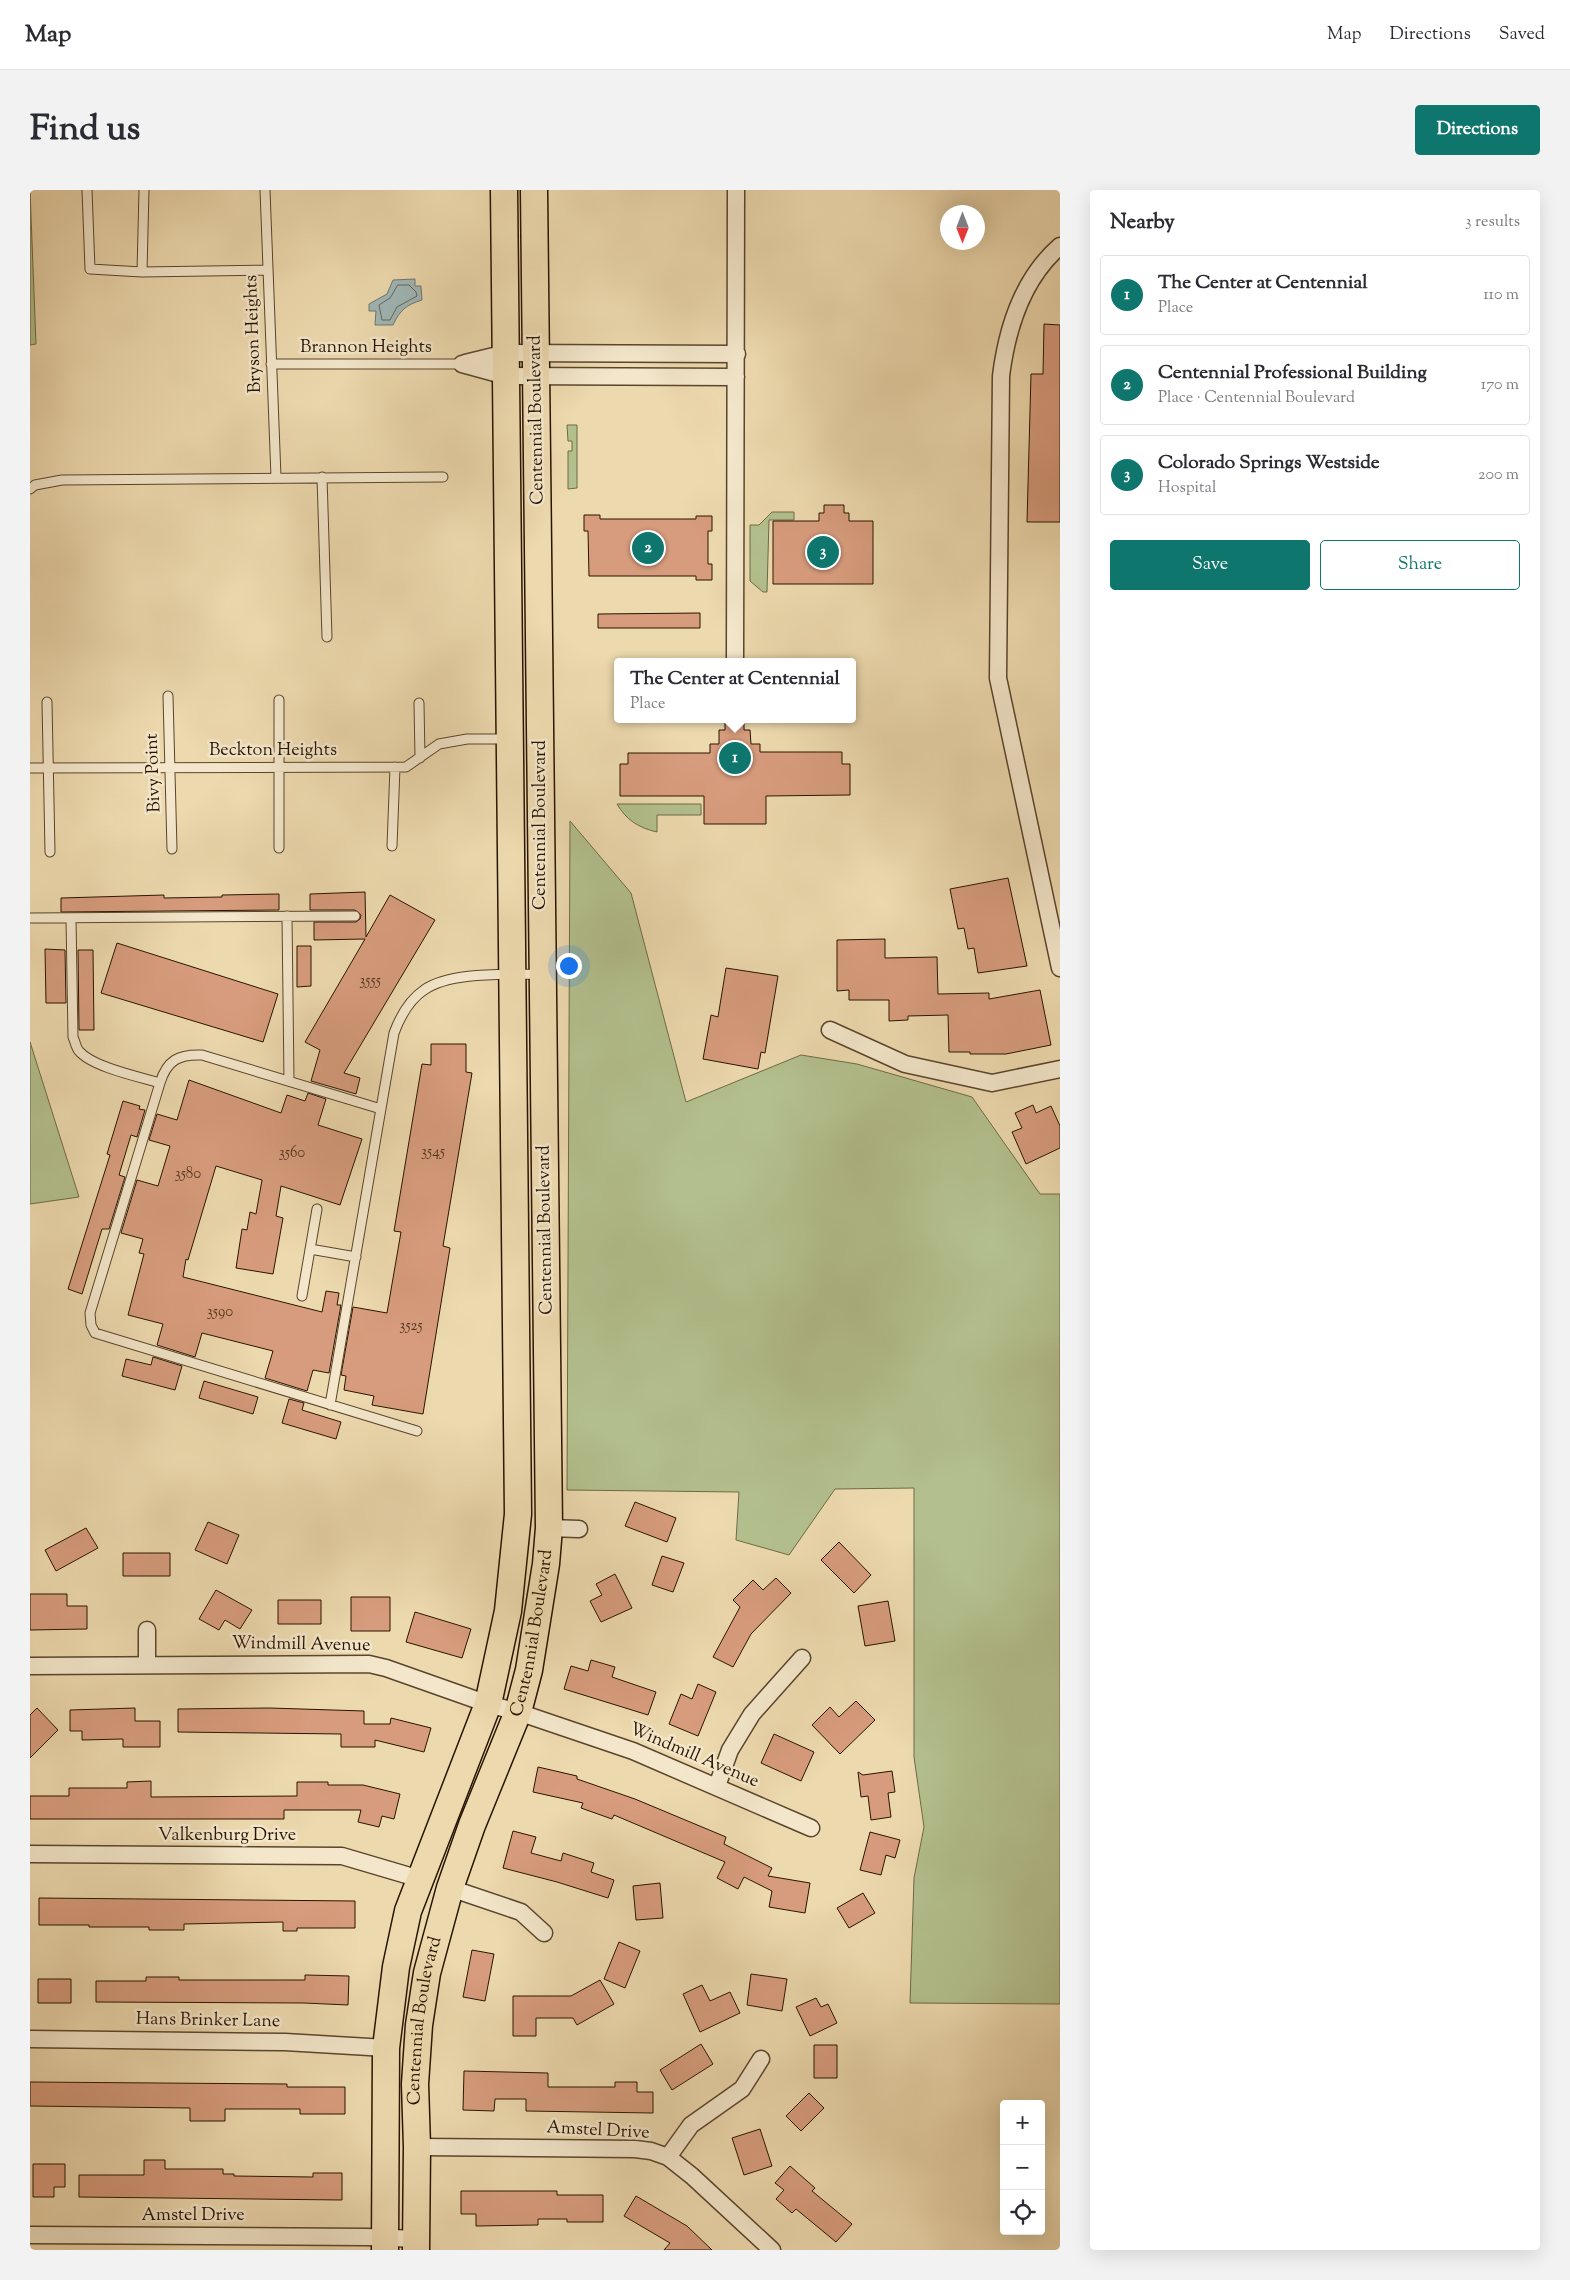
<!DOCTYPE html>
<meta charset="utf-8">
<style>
body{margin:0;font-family:"Sorts Mill Goudy",serif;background:#f2f2f3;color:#2b2b33}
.controls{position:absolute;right:15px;bottom:15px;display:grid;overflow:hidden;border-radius:5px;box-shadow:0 5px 20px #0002}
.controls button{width:45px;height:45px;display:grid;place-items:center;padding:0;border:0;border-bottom:1px solid #e1e1e2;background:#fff;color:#2b2b33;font:25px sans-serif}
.compass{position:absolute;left:910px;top:15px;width:45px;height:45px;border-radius:50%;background:#fff;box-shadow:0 5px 20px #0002;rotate:180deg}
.you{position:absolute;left:538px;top:775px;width:18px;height:18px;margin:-12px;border:4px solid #fff;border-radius:50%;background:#1a73e8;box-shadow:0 0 0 8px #1a73e833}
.badge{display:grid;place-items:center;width:32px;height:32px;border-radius:50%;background:#0f766e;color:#fff;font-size:16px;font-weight:700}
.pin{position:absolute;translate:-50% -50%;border:2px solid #fff;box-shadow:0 1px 5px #0006}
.popup{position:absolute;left:584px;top:468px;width:242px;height:65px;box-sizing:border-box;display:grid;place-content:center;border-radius:5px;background:#fff;filter:drop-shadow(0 1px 4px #0005);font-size:16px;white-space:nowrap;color:#7c7c81}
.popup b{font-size:19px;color:#2b2b33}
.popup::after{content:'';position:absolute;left:50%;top:100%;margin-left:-10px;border:10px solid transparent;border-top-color:#fff}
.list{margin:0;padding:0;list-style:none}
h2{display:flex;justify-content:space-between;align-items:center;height:65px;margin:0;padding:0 20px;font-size:21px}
h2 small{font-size:16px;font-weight:400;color:#7c7c81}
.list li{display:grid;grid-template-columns:32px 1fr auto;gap:15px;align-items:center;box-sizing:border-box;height:80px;margin:0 10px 10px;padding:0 10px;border:1px solid #e1e1e2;border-radius:5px}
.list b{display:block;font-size:19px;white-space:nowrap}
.list p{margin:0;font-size:16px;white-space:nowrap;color:#7c7c81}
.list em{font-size:16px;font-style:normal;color:#7c7c81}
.actions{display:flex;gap:10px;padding:15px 20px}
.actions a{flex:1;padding:11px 0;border:1px solid #0f766e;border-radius:5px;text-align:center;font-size:18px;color:#0f766e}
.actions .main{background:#0f766e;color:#fff}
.icon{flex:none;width:28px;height:28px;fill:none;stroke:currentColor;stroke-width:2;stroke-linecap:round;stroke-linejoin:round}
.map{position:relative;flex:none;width:1030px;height:2060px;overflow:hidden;border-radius:5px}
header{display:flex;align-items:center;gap:30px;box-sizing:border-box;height:70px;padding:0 25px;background:#fff;border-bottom:1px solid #e1e1e2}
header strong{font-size:24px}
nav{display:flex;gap:28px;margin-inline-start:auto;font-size:18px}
.intro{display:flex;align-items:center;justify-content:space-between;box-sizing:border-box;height:120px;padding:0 30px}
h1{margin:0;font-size:35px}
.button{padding:12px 22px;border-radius:5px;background:#0f766e;color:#fff;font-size:18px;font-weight:700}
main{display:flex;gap:30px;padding:0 30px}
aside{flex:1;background:#fff;border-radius:5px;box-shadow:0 5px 20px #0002}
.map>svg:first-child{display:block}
</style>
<header>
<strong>Map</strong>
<nav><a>Map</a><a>Directions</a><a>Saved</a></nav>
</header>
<div class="intro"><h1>Find us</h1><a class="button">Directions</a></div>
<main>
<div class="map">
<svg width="1030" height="2060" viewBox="0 0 1030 2060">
<rect width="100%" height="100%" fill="#edd9ae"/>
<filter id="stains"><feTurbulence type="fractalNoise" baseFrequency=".004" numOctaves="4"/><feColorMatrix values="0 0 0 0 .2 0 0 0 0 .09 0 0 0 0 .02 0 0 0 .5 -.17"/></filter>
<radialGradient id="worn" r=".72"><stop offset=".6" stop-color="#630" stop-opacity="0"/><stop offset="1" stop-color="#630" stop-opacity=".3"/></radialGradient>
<path fill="#b3c08e" stroke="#6e6a47" d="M0,0L6,154L0,155Z
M537,235H547V298L538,299V261H542V251H538Z
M742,322H764V330H739L737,402H733L720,391V335H729Z
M587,614H671V625H627V642C609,638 596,630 587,614Z
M540,631L601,703L656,912L771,865L827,874L942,907L1010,1004H1030V1814L880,1813L884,1688L894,1637L884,1567V1298L805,1299L759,1365L706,1350L709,1302L537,1300Z
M0,852L49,1007L0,1014Z"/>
<path fill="#a0b7b7" stroke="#70766e" d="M385,89V96H391L392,110C376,115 370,120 363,135H345L346,121H339V114L357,104L363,90Z"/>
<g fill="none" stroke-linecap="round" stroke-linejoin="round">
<path stroke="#64665c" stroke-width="1" d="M368,95H379L386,102L387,106L367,117L360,130H352L349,115L360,108Z"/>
</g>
<path fill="#d79c7d" stroke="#291400" d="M1014,134L1030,135V332H997L1001,184H1013Z
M794,315H814V323H819V331H843V394H743V331H789V323H794Z
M554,325H570V329H666V326H682V341H678V374H682V390H666V386H559L558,341H554Z
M670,423V438H568V424Z
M695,529H714V540H720L721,554H730V562H812V574H820V605L736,606V634H674V606H590V574H598V563H680V554H689V540H695Z
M978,688L997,776L948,783L944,758L938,759L934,738L928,739L920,699Z
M335,702L336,747L360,705L405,730L314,883L330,888L326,904L281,891L290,860L275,852L335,749L284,750V732H326L330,729L331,725L325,720H280V704Z
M249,704V720L31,722V708L134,705V708L192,707V705Z
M855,749V768L907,767L908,804L959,803V809L1010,800L1021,855L976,864H940V862H919L918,825L878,826V830L859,831V810H819V800L807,801V750Z
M87,753L248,804L233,852L71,803Z
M267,756H281V796L267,797Z
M15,759L35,760L36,813H16Z
M48,760H63L64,840H49Z
M696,778L748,786L735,863L731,862L728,879L673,869L681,825L688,827Z
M401,854H436V882L442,883L413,1056L420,1058L393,1224L342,1215L344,1206L314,1200L316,1186L311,1185L323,1117L357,1123L371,1042L364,1041L392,874L401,875Z
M159,890L251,923L257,905L275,911L278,903L296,909L288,935L332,949L310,1015L251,996L246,1026L253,1028L243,1084L206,1078L212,1039L217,1040L220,1022L226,1024L232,990L186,976L158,1070L156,1069L153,1087L292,1122L296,1101L309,1103L307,1115H311L299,1183L283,1180L277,1201L235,1188L243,1161L172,1143L165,1167L127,1155L133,1134L98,1125L114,1064L109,1063L113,1049L91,1043L107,990L128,996L140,956L119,950L127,924L147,930Z
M93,911L110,916L109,919L115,920L107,947L101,945L89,985L95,987L79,1039H72L52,1104L38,1099L80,965L77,964Z
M1003,915L1006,923L1021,916L1030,936V958L996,974L982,942L992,938L985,923Z
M123,1167L152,1176L145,1200L92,1186L96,1169L121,1175Z
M174,1191L228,1207L223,1224L169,1208Z
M259,1209L274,1213L272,1220L311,1232L306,1249L252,1233Z
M605,1312L646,1328L637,1352L595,1336Z
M178,1332L209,1345L197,1374L165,1360Z
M56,1338L68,1358L26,1381L15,1360Z
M809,1352L841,1385L824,1403L791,1370Z
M93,1363H140V1386H93Z
M632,1366L654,1373L643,1402L622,1395Z
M585,1384L602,1418L571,1432L560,1411L572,1405L566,1394Z
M746,1388L761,1403L721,1444L703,1477L683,1467L710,1417L703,1410L723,1390L733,1400Z
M186,1400L222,1420L210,1439L195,1430L189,1440L169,1429Z
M0,1404H37V1416H57V1439L0,1440Z
M321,1407H360V1441H321Z
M248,1410H291V1434H248Z
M858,1411L865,1451L835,1456L828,1416Z
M385,1422L441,1439L432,1468L376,1452Z
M561,1470L585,1477L582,1487L626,1502L618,1525L534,1499L541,1476L558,1481Z
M668,1494L686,1502L668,1546L639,1534L651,1504L662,1509Z
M826,1511L845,1530L810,1564L782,1535L800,1517L809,1527Z
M7,1518L28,1540L0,1568V1525Z
M105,1518V1531H130V1557H93V1549L52,1550V1541H40V1520Z
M240,1518L334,1521V1534H360L361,1528L401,1538L394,1562L345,1550V1557H311V1544L148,1542V1519Z
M744,1544L784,1562L771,1591L731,1573Z
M508,1577L547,1586V1589L605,1609L696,1647L694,1654L742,1678L738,1686L780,1693L775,1723L739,1717L742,1701L714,1687L708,1699L687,1688L695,1672L584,1625L582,1629L551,1618L553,1613L503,1602Z
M862,1581L865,1602L858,1603L861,1627L841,1630L838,1606L831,1607L828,1582L833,1585Z
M121,1591V1607L267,1606V1592H298V1595H333L370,1604L364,1629L352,1626L349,1637L328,1632L331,1620H254V1629H0V1606H39V1598H97V1592Z
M483,1641L506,1647L501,1663L531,1671L533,1663L564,1673L561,1682L584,1690L578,1708L527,1692L473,1678Z
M840,1642L870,1650L865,1668L856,1665L851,1685L830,1680Z
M630,1693L633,1728L606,1730L603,1696Z
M833,1703L845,1723L819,1738L807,1718Z
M9,1708L325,1711V1738H267V1741H253V1732L154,1734V1740H119V1737H59V1735H9Z
M589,1752L610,1761L595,1798L574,1789Z
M442,1760L464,1764L455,1811L433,1807Z
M721,1784L757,1789L752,1821L717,1815Z
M275,1785L319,1786L318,1815L274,1813L66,1812V1791H116V1787H149V1790H275Z
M8,1789H41V1813H8Z
M570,1790L584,1814L547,1835L543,1828H506V1846H483V1806H541Z
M672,1795L680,1811L700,1802L710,1823L670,1842L653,1804Z
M786,1808L791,1817L798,1814L807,1833L780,1846L766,1817Z
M671,1854L683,1874L642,1900L630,1880Z
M784,1855H807V1888H784Z
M434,1881L518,1883V1897H585V1892H607V1902H623V1923L496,1921V1909H465L464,1921L433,1920Z
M0,1892L257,1894V1897H315V1924H270V1919H195V1931H160V1918L0,1916Z
M779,1903L794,1918L771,1941L756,1926Z
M730,1939L742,1976L714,1985L702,1948Z
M114,1970H135V1979H193V1984H204V1986L283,1987V1983H312V2010L49,2007V1985H114Z
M3,1974H35V1997H24V2007H3Z
M760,1976L785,1998L782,2001L822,2034L806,2052L766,2019L762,2023L746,2009L754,2000L745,1993Z
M431,2001H527V2005H573V2032H537V2029H508V2035L446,2036V2024H431Z
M606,2006L657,2036L682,2060H634L640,2053L594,2026Z"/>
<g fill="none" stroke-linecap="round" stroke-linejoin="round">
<g stroke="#5a452c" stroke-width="11">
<path id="service" d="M57,0L60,79L112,82L237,80
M235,0L246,287
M112,82L114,0
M241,174H432
M292,287L297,447
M0,299L5,295L32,290L413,287
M138,506L142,659
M249,510V658
M17,512L20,662
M389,513L390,568
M0,578L376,577L409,554L437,549H477
M362,656L365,577
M257,726L259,891
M0,728L325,726
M41,728L43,847C45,851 46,858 49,861C62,877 110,887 130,893
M351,919L172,865C149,864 137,870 130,893L60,1123L61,1135L65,1143L387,1241
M280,1059L326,1067
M272,1106L287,1019
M300,1215L364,843C370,827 379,810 394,800C421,781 478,785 510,784"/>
</g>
<g stroke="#5a452c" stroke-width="19">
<path id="minor" d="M1030,56C992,89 977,138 971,186L968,488L1030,778
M435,173L476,163L707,164
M432,174L476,186L706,187
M705,471L706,0
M800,840L875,874L962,893L1030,879
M519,1338L549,1339
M117,1474V1440
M0,1476L339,1474L356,1478L458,1514L488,1522L603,1561L781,1638
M687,1596L700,1560L722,1524L772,1468
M0,1664L312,1666L390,1689
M420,1698L491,1722L514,1743
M0,1849L255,1852L356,1858
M387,1957L605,1959L621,1961L638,1967L662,1986L742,2060
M638,1967L661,1935L712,1899L731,1869
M0,2045L337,2047L386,2049"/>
</g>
<g stroke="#291400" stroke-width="29">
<g id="primary">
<path d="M355,2060L356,1858L366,1777L378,1721L458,1514L478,1421L488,1324L474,0"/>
<path id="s1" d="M386,2060L387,1957L385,1894L389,1835L397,1783L420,1698L442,1635L488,1522L499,1480L516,1374L519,1338L504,0"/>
</g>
</g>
<use href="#service" stroke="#f3e6ca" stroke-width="9"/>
<use href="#minor" stroke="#f3e6ca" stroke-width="16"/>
<use href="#primary" stroke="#edd9ae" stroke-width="26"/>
</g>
<g text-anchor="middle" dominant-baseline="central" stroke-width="5" stroke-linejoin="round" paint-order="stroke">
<g font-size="15" fill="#54361f">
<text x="340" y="791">3555</text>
<text x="403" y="962">3545</text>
<text x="262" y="963">3560</text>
<text x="158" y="984">3580</text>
<text x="190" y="1122">3590</text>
<text x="381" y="1136">3525</text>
</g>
<g font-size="18" fill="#291400" stroke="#f3e6ca">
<text transform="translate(224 144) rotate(-92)">Bryson Heights</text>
<text x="336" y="158">Brannon Heights</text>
<text transform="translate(507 230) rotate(-91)">Centennial Boulevard</text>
<text x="243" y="561">Beckton Heights</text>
<text transform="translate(124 583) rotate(-92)">Bivy Point</text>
<text transform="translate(511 635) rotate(-90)">Centennial Boulevard</text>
<text transform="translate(516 1040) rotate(-91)">Centennial Boulevard</text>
<text stroke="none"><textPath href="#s1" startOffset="635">Centennial Boulevard</textPath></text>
<text transform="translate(271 1455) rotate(1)">Windmill Avenue</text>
<text transform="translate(664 1566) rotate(23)">Windmill Avenue</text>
<text x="197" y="1646">Valkenburg Drive</text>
<text transform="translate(178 1831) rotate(1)">Hans Brinker Lane</text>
<text stroke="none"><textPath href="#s1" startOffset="230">Centennial Boulevard</textPath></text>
<text transform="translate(568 1941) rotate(3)">Amstel Drive</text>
<text x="163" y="2026">Amstel Drive</text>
</g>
</g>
<rect width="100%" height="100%" filter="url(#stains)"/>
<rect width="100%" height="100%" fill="url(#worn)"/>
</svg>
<div class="controls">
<button>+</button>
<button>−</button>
<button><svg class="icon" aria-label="locate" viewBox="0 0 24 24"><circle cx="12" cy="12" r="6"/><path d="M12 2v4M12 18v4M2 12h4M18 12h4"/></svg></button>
</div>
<svg class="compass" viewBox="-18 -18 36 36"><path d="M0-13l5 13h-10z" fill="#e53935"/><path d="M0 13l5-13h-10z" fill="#7c7c81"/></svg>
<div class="you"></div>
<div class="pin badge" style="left:705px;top:568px">1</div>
<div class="popup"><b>The Center at Centennial</b>Place</div>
<div class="pin badge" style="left:618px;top:358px">2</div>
<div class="pin badge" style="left:793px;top:362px">3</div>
</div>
<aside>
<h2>Nearby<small>3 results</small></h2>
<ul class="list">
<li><span class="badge">1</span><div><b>The Center at Centennial</b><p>Place</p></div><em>110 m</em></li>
<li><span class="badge">2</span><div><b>Centennial Professional Building</b><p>Place · Centennial Boulevard</p></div><em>170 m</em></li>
<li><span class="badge">3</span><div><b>Colorado Springs Westside</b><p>Hospital</p></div><em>200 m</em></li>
</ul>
<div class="actions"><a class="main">Save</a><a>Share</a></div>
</aside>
</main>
